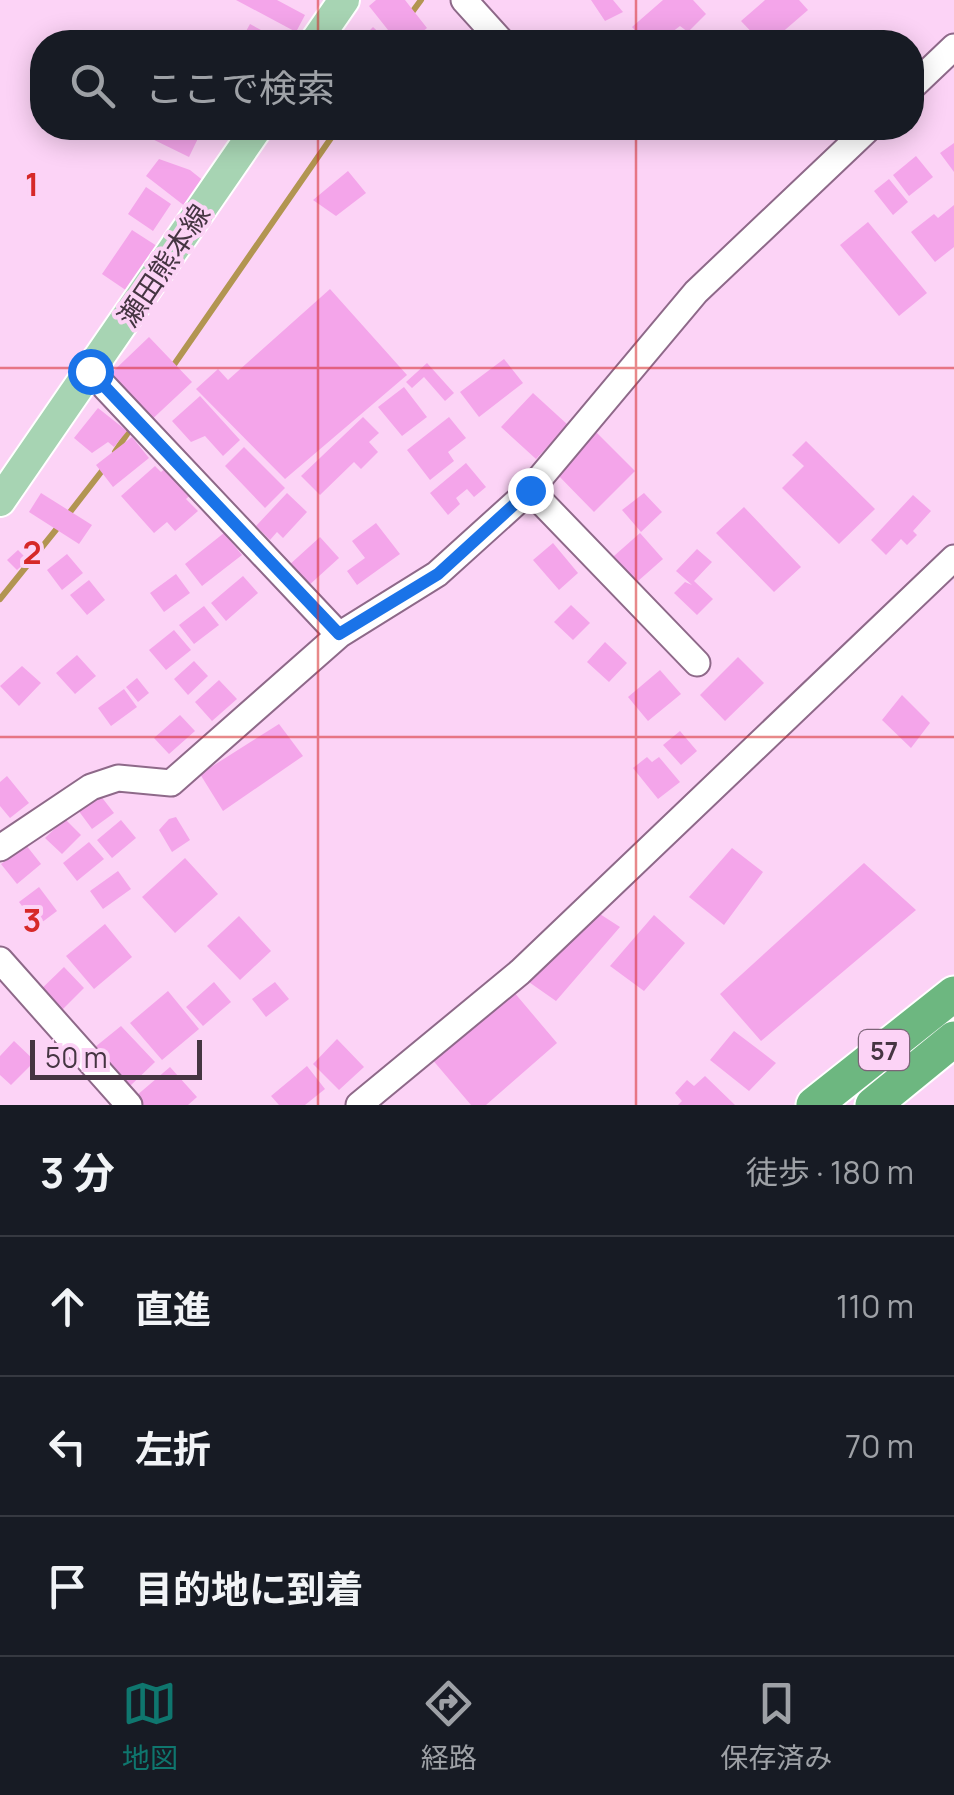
<!DOCTYPE html>
<html lang="ja">
<meta charset="utf-8">
<style>
body{margin:0;font-family:Manrope,"Noto Sans JP",sans-serif;background:#242831;color:#f1f3f6}
.scale{position:absolute;left:30px;bottom:25px;width:172px;box-sizing:border-box;padding-left:10px;border:5px solid #453542;border-top:0;font-size:28px;line-height:35px;white-space:nowrap;color:#453542;-webkit-text-stroke:8px #fcd3f6;paint-order:stroke}
.stop{position:absolute;width:30px;height:30px;margin:-22px;border:8px solid #1a73e8;border-radius:50%;background:#fff}
.stop.end{background:#1a73e8;border-color:#fff;box-shadow:0 2px 10px #0008}
.list{margin:0;padding:0;list-style:none}
h2{display:flex;justify-content:space-between;align-items:center;height:130px;margin:0;padding:0 40px;font-size:42px}
h2 small{font-size:32px;font-weight:400;color:#9ea1a6}
.list li{display:grid;grid-template-columns:65px 1fr auto;gap:30px;align-items:center;box-sizing:border-box;height:140px;padding:0 40px;border-top:2px solid #363941}
.list b{display:block;font-size:38px;white-space:nowrap}
.list em{font-size:32px;font-style:normal;color:#9ea1a6}
.icon{flex:none;width:55px;height:55px;fill:none;stroke:currentColor;stroke-width:2;stroke-linecap:round;stroke-linejoin:round}
.map{position:relative;flex:none;width:954px;height:1105px;overflow:hidden}
.search{position:absolute;background:#171b24;box-shadow:0 5px 25px #0003;left:30px;right:30px;top:30px;height:110px;display:flex;align-items:center;gap:25px;box-sizing:border-box;padding:0 35px;border-radius:40px;color:#9ea1a6;font-size:38px}
.sheet{height:550px;background:#171b24}
nav{display:flex;justify-content:space-around;align-items:center;box-sizing:border-box;height:140px;border-top:2px solid #363941;background:#171b24;font-size:28px;color:#9ea1a6}
nav a{display:grid;justify-items:center;gap:5px}
nav .on{color:#0f766e}
.map>svg:first-child{display:block}
</style>
<div class="map">
<svg width="954" height="1105" viewBox="0 0 954 1105">
<rect width="100%" height="100%" fill="#fcd3f6"/>
<g fill="none" stroke-linecap="round" stroke-linejoin="round">
<path stroke="#b29551" stroke-width="6" d="M410,15L421,0
M392,42L400,30
M171,369L338,128
M115,452L133,425
M67,516L105,467
M0,599L59,526"/>
</g>
<path fill="#f4a5ea" d="M236,0H277L305,15L296,32Z
M376,0H405L427,28L417,36L411,30L392,35L369,6Z
M591,0H613L623,12L605,21Z
M663,0H693L706,14L688,32L680,26L659,42H646L632,27Z
M765,0H799L808,10L771,42H761L741,21Z
M250,24L274,37L271,42H240Z
M373,27L389,42H358Z
M142,128H203L189,157L140,133Z
M954,143V172L940,153Z
M916,156L933,177L909,196L893,175Z
M159,159L190,170L205,182L186,207L146,176Z
M348,171L366,193L336,216L313,200Z
M889,179L908,202L893,215L874,191Z
M146,187L171,204L153,231L128,214Z
M954,205V247L935,262L911,232L934,214L938,218Z
M868,222L927,293L899,316L840,245Z
M132,230L160,248L130,293L102,274Z
M330,289L407,375L285,479L196,389L218,369L228,380Z
M149,337L192,382L147,424L104,380Z
M504,359L523,383L479,417L460,392Z
M427,363L454,393L445,401L424,377L412,388L406,382Z
M404,387L427,417L402,436L378,407Z
M533,393L568,425L536,459L501,427Z
M200,396L240,440L223,456L205,436L191,442L172,421Z
M98,408L127,431L114,447L108,442L92,453L74,438Z
M363,417L379,433L369,442L378,452L361,469L354,462L320,495L301,476Z
M449,417L466,438L448,452L454,461L430,480L407,450Z
M594,430L635,471L594,512L553,470Z
M132,437L149,458L113,487L96,465Z
M806,441L875,509L839,544L782,488L804,466L792,455Z
M244,447L285,488L265,508L225,466Z
M466,463L486,487L474,497L467,489L456,498L460,504L448,515L430,493Z
M155,466L161,472L166,468L205,482L186,499L198,511L175,531L167,522L154,533L121,496Z
M41,493L92,525L79,544L29,512Z
M287,493L307,512L283,538L277,532L270,540L256,526Z
M644,493L662,512L641,532L622,510Z
M913,495L931,511L913,531L917,535L907,545L901,539L886,555L871,540Z
M744,507L801,567L774,592L716,533Z
M376,523L400,554L357,585L347,571L365,558L352,541Z
M224,533L242,555L202,586L185,564Z
M640,533L663,559L629,589L606,563Z
M320,537L339,558L307,587L288,566Z
M553,543L578,573L559,590L533,560Z
M697,549L712,562L694,581L713,599L697,615L674,593L685,582L692,585L676,571Z
M18,550L28,560L17,570L7,560Z
M67,554L83,573L62,590L47,570Z
M176,574L190,593L164,612L150,593Z
M243,576L258,593L226,621L211,603Z
M89,580L105,600L87,615L70,595Z
M571,605L590,623L573,640L554,622Z
M204,606L219,625L194,644L179,625Z
M174,630L191,650L166,670L149,650Z
M605,642L627,663L609,682L587,662Z
M77,655L96,676L75,694L56,673Z
M738,657L764,683L725,721L700,695Z
M194,661L208,676L188,695L174,679Z
M22,666L41,683L19,706L0,686Z
M660,670L681,694L648,721L628,697Z
M137,678L149,693L138,702L126,687Z
M219,680L237,699L212,721L195,702Z
M124,689L137,707L111,726L98,708Z
M902,695L930,723L911,748L882,720Z
M180,715L195,731L169,754L154,738Z
M279,724L303,756L223,811L200,774Z
M680,731L697,751L681,765L663,745Z
M647,757L652,762L659,757L680,782L658,799L633,768Z
M7,776L29,803L10,818L0,806V782Z
M100,795L114,813L92,829L78,810Z
M176,817L190,840L172,852L159,830L169,819Z
M65,819L81,835L62,854L45,838Z
M121,820L136,838L112,858L97,840Z
M89,842L104,859L77,881L63,863Z
M26,845L41,864L17,884L1,864Z
M732,848L763,872L724,925L689,897Z
M185,858L218,894L175,933L142,897Z
M864,863L916,910L761,1041L720,994Z
M118,871L131,889L103,909L90,891Z
M39,887L57,911L37,926L19,902Z
M589,907L620,927L556,1001L526,980Z
M654,915L685,943L644,991L610,966Z
M239,916L271,951L240,980L207,946Z
M105,924L132,957L94,989L66,956Z
M64,967L84,988L55,1017L34,996Z
M214,982L231,1002L203,1026L186,1007Z
M275,982L289,999L266,1017L252,999Z
M168,991L199,1029L162,1060L130,1023Z
M513,991L557,1043L486,1105H471L431,1058Z
M121,1026L155,1062L130,1086L95,1047Z
M734,1031L776,1063L749,1091L710,1060Z
M337,1039L364,1067L339,1090L313,1064Z
M14,1041L35,1061L11,1085L0,1075V1056Z
M307,1066L325,1089L305,1105H279L271,1096Z
M170,1067L197,1097L188,1105H144L136,1096Z
M705,1076L735,1105H678L682,1101L675,1093L687,1080L694,1086Z"/>
<g fill="none" stroke-linecap="round" stroke-linejoin="round">
<g stroke="#8e6989" stroke-width="29">
<path id="minor" d="M464,0L502,42
M912,87L954,47
M90,371L339,635
M530,490L697,663
M0,848L91,787L118,778L171,783L339,635L437,574L530,490L696,292L869,128
M0,960L129,1105
M359,1105L520,972L954,558"/>
</g>
<g stroke="#fff" stroke-width="34">
<path id="major" d="M315,42L344,0
M0,501L257,128"/>
</g>
<g stroke="#fff" stroke-width="39">
<path id="highway" d="M814,1105L954,994
M873,1105L954,1039"/>
</g>
<use href="#minor" stroke="#fff" stroke-width="25"/>
<use href="#major" stroke="#a7d4b3" stroke-width="30"/>
<use href="#highway" stroke="#6db780" stroke-width="35"/>
</g>
<g fill="none" stroke-linecap="round" stroke-linejoin="round">
<path stroke="#1a73e8" stroke-width="12" d="M90,371L339,634L438,574L530,490"/>
</g>
<path fill="none" stroke="#d62828" stroke-width="2.5" stroke-opacity="0.55" d="M318,0V42M636,0V42M318,128V1105M636,128V1105M0,368H954M0,737H954"/>
<g text-anchor="middle" dominant-baseline="central" stroke-width="8" stroke-linejoin="round" paint-order="stroke">
<rect fill="#fcd3f6" stroke="#7c6478" stroke-width="2.5" x="859" y="1030" width="50" height="40" rx="8"/>
<g font-size="25" font-weight="bold" fill="#453542">
<text x="884" y="1050">57</text>
</g>
<g font-size="28" fill="#453542" stroke="#fcd3f6">
<text transform="translate(163 265) rotate(-56)">瀬田熊本線</text>
</g>
</g>
<g font-size="32" text-anchor="middle" font-weight="bold" fill="#d62828" stroke="#fcd3f6" stroke-width="8" stroke-linejoin="round" paint-order="stroke">
<text x="32" y="196">1</text>
<text x="32" y="564">2</text>
<text x="32" y="932">3</text>
</g>
</svg>
<div class="scale">50 m</div>
<div class="stop" style="left:90px;top:371px"></div>
<div class="stop end" style="left:530px;top:490px"></div>
<div class="search"><svg class="icon" aria-label="search" viewBox="0 0 24 24"><circle cx="10" cy="10" r="6"/><path d="M15 15l6 6"/></svg>ここで検索</div>
</div>
<section class="sheet">
<h2>3 分<small>徒歩 · 180 m</small></h2>
<ul class="list">
<li><svg class="icon" aria-label="ahead" viewBox="0 0 24 24"><path d="M12 20V5M6 11l6-6 6 6"/></svg><div><b>直進</b></div><em>110 m</em></li>
<li><svg class="icon" aria-label="left" viewBox="0 0 24 24"><path d="M17 20v-9H6M10 6l-5 5 5 5"/></svg><div><b>左折</b></div><em>70 m</em></li>
<li><svg class="icon" aria-label="arrive" viewBox="0 0 24 24"><path d="M6 21V4h12l-3 4 3 4H6"/></svg><div><b>目的地に到着</b></div></li>
</ul>
</section>
<nav>
<a class="on"><svg class="icon" aria-label="map" viewBox="0 0 24 24"><path d="M3 6l6-2 6 2 6-2v14l-6 2-6-2-6 2zM9 4v14M15 6v14"/></svg>地図</a>
<a><svg class="icon" aria-label="directions" viewBox="0 0 24 24"><path d="M12 3l9 9-9 9-9-9zM9 14v-3h6M13 9l2 2-2 2"/></svg>経路</a>
<a><svg class="icon" aria-label="saved" viewBox="0 0 24 24"><path d="M7 4h10v16l-5-4-5 4z"/></svg>保存済み</a>
</nav>
